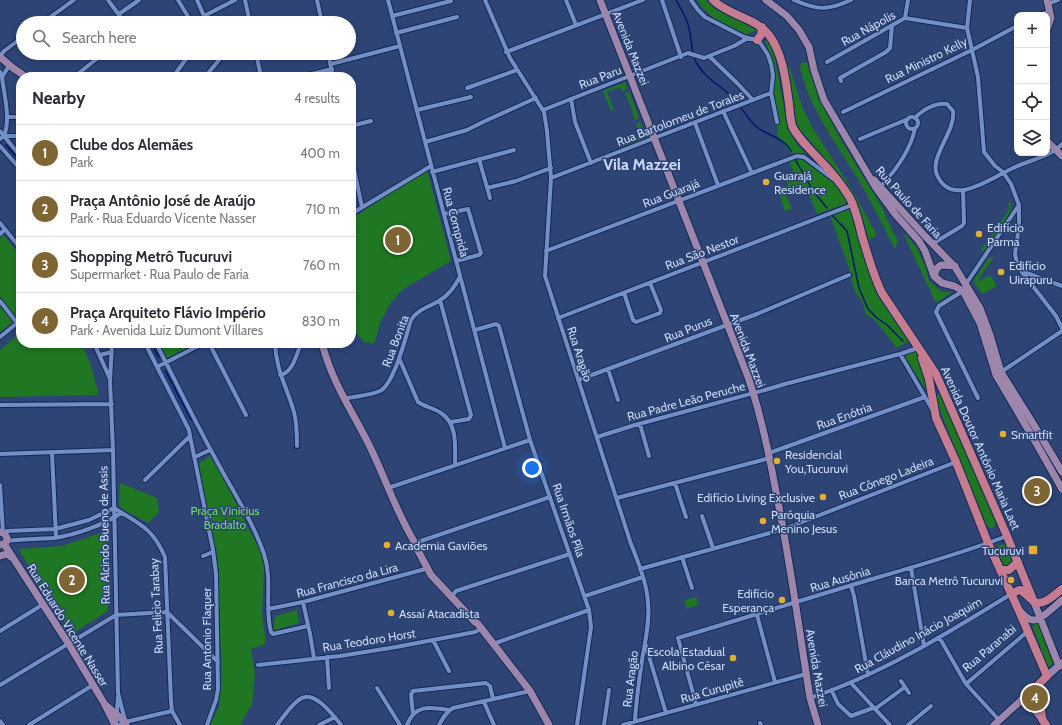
<!DOCTYPE html>
<meta charset="utf-8">
<style>
body{margin:0;font-family:Cabin,sans-serif;background:#f2f2f3;color:#2b2b33}
.controls{position:absolute;right:12px;top:12px;display:grid;overflow:hidden;border-radius:8px;box-shadow:0 2px 6px #0003}
.controls button{width:36px;height:36px;display:grid;place-items:center;padding:0;border:0;border-bottom:1px solid #e1e1e2;background:#fff;color:#2b2b33;font:20px sans-serif}
.you{position:absolute;left:532px;top:468px;width:14px;height:14px;margin:-10px;border:3px solid #fff;border-radius:50%;background:#1a73e8;box-shadow:0 0 0 6px #1a73e833}
.badge{display:grid;place-items:center;width:26px;height:26px;border-radius:50%;background:#7e6634;color:#fff;font-size:13px;font-weight:700}
.pin{position:absolute;translate:-50% -50%;border:2px solid #fff;box-shadow:0 1px 4px #0006}
.list{margin:0;padding:0;list-style:none}
h2{display:flex;justify-content:space-between;align-items:center;height:52px;margin:0;padding:0 16px;font-size:17px}
h2 small{font-size:13px;font-weight:400;color:#7c7c81}
.list li{display:grid;grid-template-columns:26px 1fr auto;gap:12px;align-items:center;box-sizing:border-box;height:56px;padding:0 16px;border-top:1px solid #e1e1e2}
.list b{display:block;font-size:15px;white-space:nowrap}
.list p{margin:0;font-size:13px;white-space:nowrap;color:#7c7c81}
.list em{font-size:13px;font-style:normal;color:#7c7c81}
.icon{flex:none;width:22px;height:22px;fill:none;stroke:currentColor;stroke-width:2;stroke-linecap:round;stroke-linejoin:round}
.map{position:relative;flex:none;width:1062px;height:725px;overflow:hidden}
.search{position:absolute;background:#fff;box-shadow:0 2px 6px #0003;left:16px;top:16px;width:340px;height:44px;display:flex;align-items:center;gap:10px;box-sizing:border-box;padding:0 14px;border-radius:22px;color:#7c7c81;font-size:15px}
.panel{position:absolute;background:#fff;box-shadow:0 2px 6px #0003;left:16px;top:72px;width:340px;height:276px;border-radius:16px}
.map>svg:first-child{display:block}
</style>
<div class="map">
<svg width="1062" height="725" viewBox="0 0 1062 725">
<rect width="100%" height="100%" fill="#2d4474"/>
<path fill="#1f7723" d="M697,0H706L715,9L759,30L746,34C726,25 709,19 697,0Z
M767,39H769L773,48L788,129L797,144L817,167C808,159 803,151 791,153L776,134L778,131L772,110L773,109V93L775,79L770,53L765,42Z
M807,62C822,116 855,161 883,209L888,222L898,241L895,249C882,225 871,200 856,176C835,141 808,107 800,66L801,63Z
M789,66L803,109L814,130L851,188L877,235L869,240L860,211L847,185L799,128L796,122L785,67Z
M625,82L627,89L622,91L620,87L607,92L614,110L611,111L603,91Z
M629,92L639,118L635,120L631,109L633,108L631,107L625,93Z
M640,122L646,138L625,146L624,143L641,136L636,124Z
M800,157L839,187L847,201L845,204L817,214L806,188L786,195L792,209L785,211L778,191L788,185L786,179L795,175L789,162Z
M427,170L451,261L402,290L390,304L380,323L375,341L371,345L369,342L365,343L357,333L351,336V219Z
M1011,202L1012,210L984,252L981,250L987,242L988,243L990,241L989,239L1010,208L1008,204Z
M849,209L851,210L877,295L909,341L897,348L874,319L866,315L862,301L855,292L851,279L853,274L851,273L830,216Z
M0,231L21,256V316L0,332Z
M904,235L907,236L917,248L926,268L929,281L942,292H952L936,303Z
M994,257L978,280L980,281L990,275L997,286L982,294L973,281L989,258Z
M21,332V343H81L90,363L99,395L0,397V350Z
M159,343H197L167,358Z
M917,350L920,357L928,393L905,357L906,354Z
M940,394L945,396L995,522V526L993,528H990L987,526L936,401L937,395Z
M210,456L225,481L263,557L264,567L262,614L265,635V644L251,649L255,675L252,704L240,725H210L219,706L221,662L218,577L199,463Z
M120,483L157,498L159,512L148,523L119,507Z
M107,531L108,611L72,634L18,549L62,546Z
M1005,544L1009,551L1012,561L1009,565C999,567 999,557 996,550L998,546Z
M696,597L698,605L687,609L684,600Z
M297,610L299,623L274,630V619L276,616Z
M1037,623L1039,625L1053,663L1048,668L1032,624Z"/>
<g fill="none" stroke-linecap="round" stroke-linejoin="round">
<path stroke="#001671" stroke-width="1.5" d="M676,0C681,9 687,18 689,28C692,40 691,54 697,64C707,81 726,88 738,103
M741,108C746,114 751,123 758,128C768,135 785,139 791,151
M6,145L21,162
M795,159L813,191L827,208
M832,215L847,231L859,288L868,309L877,318L887,325L903,341
M151,343L159,358
M165,370L191,420"/>
<g stroke="#142956" stroke-width="6">
<path id="street" d="M108,0L125,23
M178,0L192,23
M197,0L204,16
M245,0L250,23
M317,0L322,23
M388,0L505,448
M485,0L510,58L544,112L547,131L551,178L545,276L630,541C637,560 647,582 648,603C650,622 645,642 642,660C639,681 636,701 635,721
M566,0L576,25
M662,0L681,57
M691,0L698,10L705,17L744,37L757,40L761,44L768,55L771,64L773,75L771,93L777,122
M794,0C817,10 827,11 851,0
M970,0L967,28L978,77L984,152L995,166L1003,172L1011,184L1019,205V226L1015,254L1017,263L1021,271L1056,316L1062,328
M1048,4L1058,0
M119,14L139,0
M1040,15L1050,11
M392,16L451,1
M905,18L908,0
M301,22L321,18
M42,23L74,0
M201,23L204,16L235,0
M396,33L457,17
M506,52L643,0
M93,53L97,58
M146,53V54
M256,53L261,77
M328,53L333,77
M0,56L4,51L23,37
M709,56L737,83L753,100
M827,62L905,18L967,28
M331,64L400,46
M0,72L2,77C4,95 11,118 4,136
M304,76L332,69
M2,77L9,66
M74,77L104,53
M173,77L186,59L189,53
M205,77L219,60
M841,81L840,78L886,52L890,48L892,26
M467,88L517,70
M571,99L575,122L591,163
M417,110L471,97
M543,110L688,53L704,58L734,46L748,38
M723,111L752,173
M843,112L972,50L1017,26
M7,117H21
M906 123a6 6 0 1 1 12 0a6 6 0 1 1-12 0Z
M915,118C922,110 936,102 947,104L953,111C956,131 929,157 937,175C952,209 993,177 1013,168C1027,161 1052,156 1062,144
M695,123L718,185
M351,126L371,121
M0,131L21,157
M0,139L4,136H21
M860,139L908,119
M425,142L467,130L483,122L536,98
M0,146L21,170
M351,155L362,207
M479,159L490,198
M432,172L514,150
M551,178L771,93
M881,186C896,170 911,149 915,128
M487,188L516,181L551,168
M351,214L431,166
M444,214L468,209L481,253L479,255L456,261
M0,223L21,249
M0,234L5,229
M932,244L962,226L964,223L963,190
M546,251L797,156L804,157L833,179
M1021,271L1062,286
M1030,283L1045,281
M966,284L1019,205
M963,291L939,306L936,312L978,398
M624,293L633,320L636,322L660,313L661,310L650,283
M440,300L471,415L469,419L451,422
M0,301L17,323
M558,318L852,205
M475,330L496,324L499,326L530,440L589,610L591,627L577,725
M0,337L21,320
M94,343L110,379
M112,343L110,381L113,450L118,693L125,720
M145,343L189,430L190,436L213,550L216,574L218,689L216,700L207,725
M156,343C175,380 193,418 213,454C230,487 252,519 264,554C273,580 264,607 271,632L273,634L308,626
M209,343L246,415
M275,343C276,371 287,387 294,412C297,423 297,434 297,446
M900,354L932,409
M100,355L112,352
M399,358L418,402C425,407 434,408 441,413C458,424 455,447 455,465
M157,367L204,343
M608,369L618,400
M1001,372L1062,331
M280,375C293,373 297,353 301,343
M578,380L757,314L849,275
M343,399C355,396 369,396 380,391C394,384 406,336 411,320C418,309 429,307 439,301C449,295 454,287 460,277
M0,405L112,404
M640,424L649,456
M597,437L635,425L765,390L785,384L900,354L918,348
M52,453L56,537
M769,453L925,397
M0,454L113,450
M195,457L210,450
M145,480L190,436
M675,483L686,517
M0,485L3,532
M388,488L530,440
M617,498L770,458
M702,516L713,548
M4,533L7,531L55,529L89,520L114,508C139,524 152,527 165,557L171,701L172,711L180,725
M7,541C22,539 38,539 54,538C75,535 104,525 121,513
M415,543L550,497
M203,556L213,552
M682,557L692,588
M911,568L924,646
M640,569L784,529L956,462
M851,586L854,596L868,675
M452,596L456,591L570,554
M585,596L643,577
M303,602L310,634L314,658
M268,609L303,602L429,568
M757,615L775,682
M0,631L42,605
M939,637L966,684L999,720
M433,640L449,671
M645,643L666,713
M493,644L589,610
M327,657L329,688
M258,665L340,656L396,647L475,632L481,629
M901,681L909,693
M851,683L890,725
M966,684L1028,631
M0,685L116,615L167,612L218,662
M377,688L400,725
M832,691L838,704L851,716L873,708
M810,698C882,674 946,634 1011,594
M484,702L494,725
M696,704L678,638C739,620 800,601 862,582C910,568 960,554 1007,536
M875,709L905,687
M413,714L411,695L413,691L486,683L490,686L493,699
M0,721L3,725
M760,723L761,725
M29,725L93,685
M116,725L118,697
M119,725L125,722L172,711
M277,725C284,716 291,705 300,699C314,689 333,715 341,725
M319,725L335,717
M407,725C415,704 430,707 449,710
M439,725C443,718 446,712 453,708L530,691
M604,725L609,690
M623,725L806,674
M908,725L931,706"/>
</g>
<g stroke="#142956" stroke-width="9">
<path id="secondary" d="M600,0L748,377C761,414 769,453 776,492C790,560 799,629 810,698L818,725
M766,0L787,16L799,30L809,47L814,70L824,100L876,188L895,214L919,241L925,251L934,276L942,283L954,286L963,291L980,323L996,375L1036,443L1062,489
M1047,0L1051,18L1047,29
M0,57L13,68L26,77
M1047,141L1062,156
M874,180L925,236L955,267L980,308L990,335L1001,372L1039,433L1062,472
M934,276L937,268L941,265L955,266
M322,343C330,376 348,405 364,435C383,470 394,509 415,543V545L431,575L475,622L478,624L530,691L549,725
M0,532L5,534L7,538L6,543L0,545
M4,544L68,643L104,703L115,725
M0,556L7,554L11,557
M1034,602L1059,666
M1020,611C1023,614 1028,620 1033,620C1040,621 1056,605 1062,600
M1047,676L1062,663
M1021,700L1026,701L1029,703L1042,719
M107,706L125,722L126,725
M994,725L1039,684"/>
</g>
<g stroke="#142956" stroke-width="10">
<path id="primary" d="M713,0C729,16 755,17 769,35C783,53 786,82 789,104C790,112 790,121 793,128C799,139 808,147 816,156C829,169 841,183 850,198C856,210 859,223 862,236C868,255 873,275 882,293L936,374L1007,536L1034,602
M757,40L761,35L762,27
M922,358L929,379L936,418L956,462L988,543L1019,611L1047,676L1039,684L1042,719L1046,725
M1000,570H1009L1018,562
M1011,594L1019,590H1021L1031,599
M1034,602C1044,606 1054,595 1062,589"/>
</g>
<use href="#street" stroke="#748fc5" stroke-width="4"/>
<use href="#secondary" stroke="#9d86ab" stroke-width="7"/>
<use href="#primary" stroke="#c67c90" stroke-width="8"/>
</g>
<g fill="#e3ae35" stroke="#2d4474" stroke-width="1.5">
<circle cx="766" cy="182" r="4"/>
<circle cx="979" cy="234" r="4"/>
<circle cx="1001" cy="272" r="4"/>
<circle cx="1003" cy="434" r="4"/>
<circle cx="777" cy="461" r="4"/>
<circle cx="823" cy="497" r="4"/>
<circle cx="763" cy="521" r="4"/>
<circle cx="387" cy="545" r="4"/>
<rect x="1028" y="545" width="10" height="10" rx="2"/>
<circle cx="1011" cy="580" r="4"/>
<circle cx="782" cy="600" r="4"/>
<circle cx="391" cy="613" r="4"/>
<circle cx="733" cy="658" r="4"/>
</g>
<g text-anchor="middle" dominant-baseline="central" stroke-width="3" stroke-linejoin="round" paint-order="stroke">
<g font-size="12" fill="#cbdaf8" stroke="#2d4474">
<text transform="translate(868 28) rotate(-29)">Rua Nápolis</text>
<text transform="translate(631 48) rotate(68)">Avenida Mazzei</text>
<text transform="translate(926 60) rotate(-26)">Rua Ministro Kelly</text>
<text transform="translate(600 77) rotate(-21)">Rua Paru</text>
<text transform="translate(680 118) rotate(-21)">Rua Bartolomeu de Torales</text>
<text transform="translate(671 193) rotate(-21)">Rua Guarajá</text>
<text transform="translate(909 202) rotate(48)">Rua Paulo de Faria</text>
<text transform="translate(456 222) rotate(75)">Rua Comprida</text>
<text transform="translate(702 252) rotate(-21)">Rua São Nestor</text>
<text transform="translate(688 329) rotate(-22)">Rua Purus</text>
<text transform="translate(395 341) rotate(-69)">Rua Bonita</text>
<text transform="translate(748 350) rotate(69)">Avenida Mazzei</text>
<text transform="translate(580 354) rotate(72)">Rua Aragão</text>
<text transform="translate(686 401) rotate(-15)">Rua Padre Leão Peruche</text>
<text transform="translate(844 416) rotate(-20)">Rua Enótria</text>
<text transform="translate(981 448) rotate(66)">Avenida Doutor Antônio Maria Laet</text>
<text transform="translate(886 478) rotate(-21)">Rua Cônego Ladeira</text>
<text transform="translate(569 520) rotate(71)">Rua Irmãos Pìla</text>
<text transform="translate(104 535) rotate(-91)">Rua Alcindo Bueno de Assis</text>
<text transform="translate(840 579) rotate(-17)">Rua Ausônia</text>
<text transform="translate(347 580) rotate(-15)">Rua Francisco da Lira</text>
<text transform="translate(156 606) rotate(-93)">Rua Felicio Tarabay</text>
<text transform="translate(68 625) rotate(58)">Rua Eduardo Vicente Nasser</text>
<text transform="translate(918 635) rotate(-29)">Rua Cláudino Inácio Joaquim</text>
<text transform="translate(206 639) rotate(-90)">Rua Antonio Flaquer</text>
<text transform="translate(369 640) rotate(-9)">Rua Teodoro Horst</text>
<text transform="translate(989 648) rotate(-40)">Rua Paranabi</text>
<text transform="translate(817 668) rotate(80)">Avenida Mazzei</text>
<text transform="translate(630 679) rotate(-83)">Rua Aragão</text>
<text transform="translate(712 690) rotate(-16)">Rua Curupitê</text>
</g>
<g font-size="12" fill="#cbdaf8" stroke="#2d4474" text-anchor="start">
<text x="774" y="175">Guarajá<tspan x="774" dy="14">Residence</tspan></text>
<text x="987" y="227">Edifício<tspan x="987" dy="14">Parma</tspan></text>
<text x="1009" y="265">Edifício<tspan x="1009" dy="14">Uirapuru</tspan></text>
<text x="1011" y="434">Smartfit</text>
<text x="785" y="454">Residencial<tspan x="785" dy="14">You,Tucuruvi</tspan></text>
<text x="815" y="497" text-anchor="end">Edifício Living Exclusive</text>
<text x="771" y="514">Paróquia<tspan x="771" dy="14">Menino Jesus</tspan></text>
<text x="395" y="545">Academia Gaviões</text>
<text x="1024" y="550" text-anchor="end">Tucuruvi</text>
<text x="1003" y="580" text-anchor="end">Banca Metrô Tucuruvi</text>
<text x="774" y="593" text-anchor="end">Edifício<tspan x="774" dy="14">Esperança</tspan></text>
<text x="399" y="613">Assaí Atacadista</text>
<text x="725" y="651" text-anchor="end">Escola Estadual<tspan x="725" dy="14">Albino César</tspan></text>
</g>
<g font-size="12" fill="#6adb6b" stroke="#2d4474">
<text x="225" y="510">Praça Vinicius<tspan x="225" dy="14">Bradalto</tspan></text>
</g>
<g font-size="16" font-weight="bold" fill="#cbdaf8" stroke="#2d4474">
<text x="642" y="164">Vila Mazzei</text>
</g>
</g>
</svg>
<div class="controls">
<button>+</button>
<button>−</button>
<button><svg class="icon" aria-label="locate" viewBox="0 0 24 24"><circle cx="12" cy="12" r="6"/><path d="M12 2v4M12 18v4M2 12h4M18 12h4"/></svg></button>
<button><svg class="icon" aria-label="layers" viewBox="0 0 24 24"><path d="M12 4l9 5-9 5-9-5zM3 14l9 5 9-5"/></svg></button>
</div>
<div class="you"></div>
<div class="pin badge" style="left:398px;top:240px">1</div>
<div class="pin badge" style="left:72px;top:580px">2</div>
<div class="pin badge" style="left:1037px;top:491px">3</div>
<div class="pin badge" style="left:1035px;top:698px">4</div>
<div class="search"><svg class="icon" aria-label="search" viewBox="0 0 24 24"><circle cx="10" cy="10" r="6"/><path d="M15 15l6 6"/></svg>Search here</div>
<section class="panel">
<h2>Nearby<small>4 results</small></h2>
<ul class="list">
<li><span class="badge">1</span><div><b>Clube dos Alemães</b><p>Park</p></div><em>400 m</em></li>
<li><span class="badge">2</span><div><b>Praça Antônio José de Araújo</b><p>Park · Rua Eduardo Vicente Nasser</p></div><em>710 m</em></li>
<li><span class="badge">3</span><div><b>Shopping Metrô Tucuruvi</b><p>Supermarket · Rua Paulo de Faria</p></div><em>760 m</em></li>
<li><span class="badge">4</span><div><b>Praça Arquiteto Flávio Império</b><p>Park · Avenida Luiz Dumont Villares</p></div><em>830 m</em></li>
</ul>
</section>
</div>
